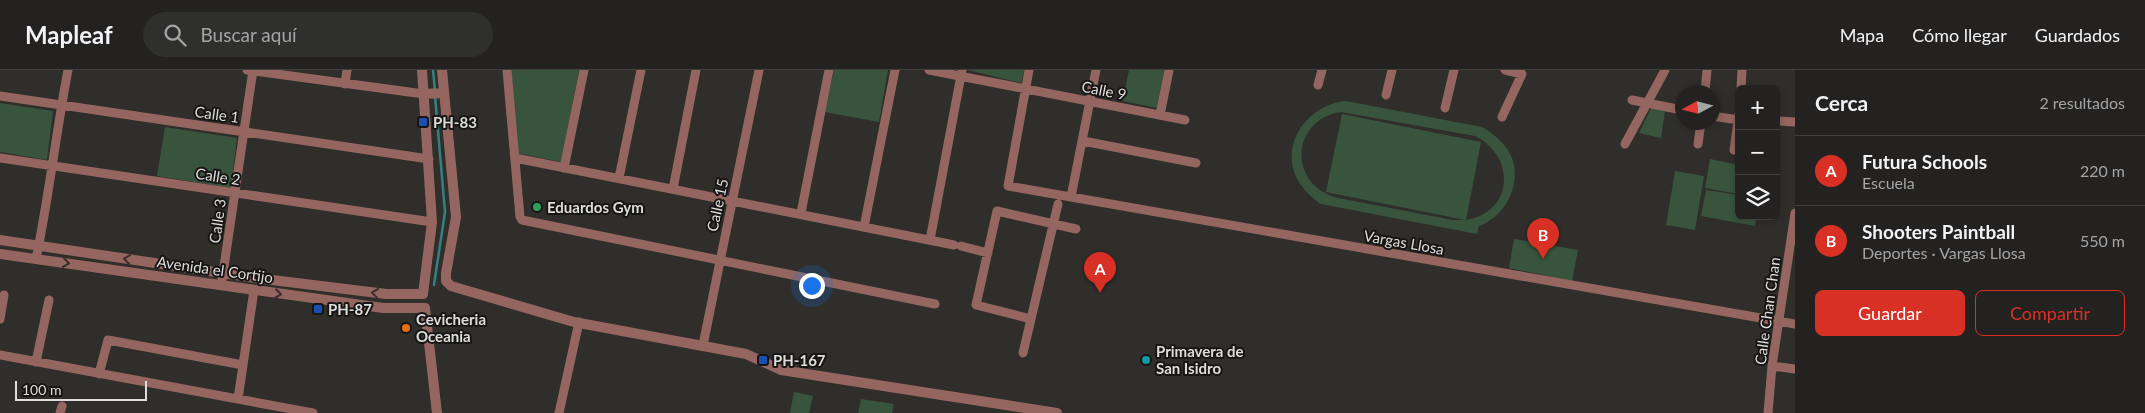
<!DOCTYPE html>
<html lang="es">
<meta charset="utf-8">
<style>
body{margin:0;font-family:Lato,sans-serif;background:#2f2f2d;color:#f1f3f6}
.controls{position:absolute;right:15px;top:15px;display:grid;overflow:hidden;border-radius:8px;box-shadow:0 2px 8px #0003}
.controls button{width:45px;height:45px;display:grid;place-items:center;padding:0;border:0;border-bottom:1px solid #403f3e;background:#232220;color:#f1f3f6;font:25px sans-serif}
.compass{position:absolute;left:1675px;top:15px;width:45px;height:45px;border-radius:50%;background:#232220;box-shadow:0 2px 8px #0003;rotate:263deg}
.scale{position:absolute;left:15px;bottom:12px;width:132px;box-sizing:border-box;padding-left:5px;border:2px solid #dddddb;border-top:0;font-size:14px;line-height:18px;white-space:nowrap;color:#dddddb;-webkit-text-stroke:4px #171615;paint-order:stroke}
.you{position:absolute;left:811px;top:215px;width:18px;height:18px;margin:-12px;border:4px solid #fff;border-radius:50%;background:#1a73e8;box-shadow:0 0 0 8px #1a73e833}
.badge{display:grid;place-items:center;width:32px;height:32px;border-radius:50%;background:#d93025;color:#fff;font-size:16px;font-weight:700}
.pin{position:absolute;translate:-50% -41px;filter:drop-shadow(0 1px 2px #0008)}
.pin::after{content:'';position:absolute;top:26px;width:18px;height:15px;background:inherit;clip-path:polygon(0 0,100% 0,50% 100%)}
.list{margin:0;padding:0;list-style:none}
h2{display:flex;justify-content:space-between;align-items:center;height:65px;margin:0;padding:0 20px;font-size:21px}
h2 small{font-size:16px;font-weight:400;color:#a3a4a5}
.list li{display:grid;grid-template-columns:32px 1fr auto;gap:15px;align-items:center;box-sizing:border-box;height:70px;padding:0 20px;border-top:1px solid #403f3e}
.list b{display:block;font-size:19px;white-space:nowrap}
.list p{margin:0;font-size:16px;white-space:nowrap;color:#a3a4a5}
.list em{font-size:16px;font-style:normal;color:#a3a4a5}
.actions{display:flex;gap:10px;padding:15px 20px}
.actions a{flex:1;padding:11px 0;border:1px solid #d93025;border-radius:8px;text-align:center;font-size:18px;color:#d93025}
.actions .main{background:#d93025;color:#fff}
.icon{flex:none;width:28px;height:28px;fill:none;stroke:currentColor;stroke-width:2;stroke-linecap:round;stroke-linejoin:round}
.map{position:relative;flex:none;width:1795px;height:343px;overflow:hidden}
header{display:flex;align-items:center;gap:30px;box-sizing:border-box;height:70px;padding:0 25px;background:#232220;border-bottom:1px solid #403f3e}
header strong{font-size:24px}
nav{display:flex;gap:28px;margin-inline-start:auto;font-size:18px}
.search{width:350px;height:45px;background:#2f2f2d;display:flex;align-items:center;gap:12px;box-sizing:border-box;padding:0 18px;border-radius:28px;color:#a3a4a5;font-size:19px}
main{display:flex}
aside{flex:1;background:#232220}
.map>svg:first-child{display:block}
</style>
<header>
<strong>Mapleaf</strong>
<div class="search"><svg class="icon" aria-label="search" viewBox="0 0 24 24"><circle cx="10" cy="10" r="6"/><path d="M15 15l6 6"/></svg>Buscar aquí</div>
<nav><a>Mapa</a><a>Cómo llegar</a><a>Guardados</a></nav>
</header>
<main>
<div class="map">
<svg width="1795" height="343" viewBox="0 0 1795 343">
<rect width="100%" height="100%" fill="#2f2e2b"/>
<path fill="#38543d" fill-rule="evenodd" d="M511,0H579L561,92L517,83Z
M834,0H888L879,52L825,42Z
M968,0H1024L1021,13Z
M1129,0H1164L1157,38L1123,31Z
M1346,31L1482,57C1493,63 1507,75 1512,88C1522,114 1505,147 1479,156L1477,164L1321,134C1312,128 1305,121 1299,112C1277,76 1308,34 1346,31ZM1341,42L1475,66C1516,86 1514,142 1466,150L1481,72L1342,44L1326,122L1465,150H1453L1338,128C1287,116 1291,49 1341,42Z
M0,33L53,41L47,90L0,82Z
M1651,38L1665,41L1661,68L1639,63Z
M165,57L237,68L231,118L157,106Z
M1710,89L1739,95V124L1705,118Z
M1675,101L1704,106L1695,160L1666,155Z
M1706,120L1739,125V146H1757L1755,156L1701,146Z
M1514,169L1578,180L1572,211L1509,198Z
M794,322L813,326L809,343H790Z
M861,329L894,334L892,343H858Z"/>
<g fill="none" stroke-linecap="round" stroke-linejoin="round">
<path stroke="#358083" stroke-width="2.5" d="M433,0L435,21
M434,215L445,142L435,26"/>
<path stroke="#94665f" stroke-width="9" d="M247,0L424,24
M507,0L520,147L522,150L935,234
M929,0L1185,50
M1029,0L1008,116L1795,254
M345,14L347,0
M1318,15L1322,0
M1741,19L1742,0
M1705,22L1707,0
M1386,25L1392,0
M0,26L429,89
M1632,30L1682,40
M1445,38L1454,0
M1160,45L1169,0
M1712,46L1739,50
M1502,47L1522,4L1505,0
M1776,51L1795,52
M1083,71L1196,93
M1625,74L1665,0
M1698,74L1701,52
M1734,80L1739,44
M0,88L432,152
M515,88L954,175
M564,98L584,0
M619,108L641,0
M673,119L696,0
M1071,127L1096,0
M801,143L829,0
M864,157L895,0
M930,170L962,0
M961,176L988,183
M36,189C49,126 56,63 68,0
M222,210L253,0
M0,249L4,225
M1031,249L976,235L997,141L1076,159
M703,275L759,0
M1023,283L1058,134
M0,285L313,343
M36,292L49,230
M1772,296L1795,299
M99,304L108,270L243,295
M238,329L254,220
M60,343L62,336
M559,343L579,252
M1768,343L1772,296L1795,143"/>
<path stroke="#94665f" stroke-width="10" d="M442,0L456,147L446,203V211L451,216L574,252L746,284L781,300L1057,343
M424,24L444,23
M0,170L256,208L386,224H423L432,152L422,0
M0,184L383,238H425L437,343"/>
</g>
<defs><path id="oneway-chevron" d="M-2-3.5L2.5 0L-2 3.5" fill="none" stroke-width="1.6" stroke-linecap="round" stroke-linejoin="round" transform="scale(1.25)"/></defs>
<g stroke="#3c2e2b">
<use href="#oneway-chevron" transform="translate(127 189) rotate(-172)"/>
<use href="#oneway-chevron" transform="translate(66 193) rotate(8)"/>
<use href="#oneway-chevron" transform="translate(375 223) rotate(-173)"/>
<use href="#oneway-chevron" transform="translate(278 224) rotate(8)"/>
</g>
<g fill="#1a4fb4" stroke="#171615" stroke-width="2">
<rect x="418" y="47" width="10" height="10" rx="2.5"/>
<rect x="313" y="234" width="10" height="10" rx="2.5"/>
<rect x="758" y="285" width="10" height="10" rx="2.5"/>
</g>
<circle fill="#2e9e5b" stroke="#171615" stroke-width="2" cx="537" cy="137" r="5"/>
<circle fill="#e8710a" stroke="#171615" stroke-width="2" cx="406" cy="258" r="5"/>
<circle fill="#0f9aa8" stroke="#171615" stroke-width="2" cx="1146" cy="290" r="5"/>
<g text-anchor="middle" dominant-baseline="central" stroke-width="4" stroke-linejoin="round" paint-order="stroke">
<g font-size="15" fill="#dddddb" stroke="#171615">
<text transform="translate(1104 20) rotate(11)">Calle 9</text>
<text transform="translate(217 44) rotate(8)">Calle 1</text>
<text transform="translate(218 106) rotate(9)">Calle 2</text>
<text transform="translate(717 135) rotate(-78)">Calle 15</text>
<text transform="translate(217 151) rotate(-82)">Calle 3</text>
<text transform="translate(1404 172) rotate(10)">Vargas Llosa</text>
<text transform="translate(215 199) rotate(8)">Avenida el Cortijo</text>
<text transform="translate(1767 241) rotate(-82)">Calle Chan Chan</text>
</g>
<g font-size="15" font-weight="bold" fill="#dddddb" stroke="#171615" text-anchor="start">
<text x="433" y="52">PH-83</text>
<text x="547" y="137">Eduardos Gym</text>
<text x="328" y="239">PH-87</text>
<text x="416" y="249">Cevicheria<tspan x="416" dy="17">Oceania</tspan></text>
<text x="1156" y="281">Primavera de<tspan x="1156" dy="17">San Isidro</tspan></text>
<text x="773" y="290">PH-167</text>
</g>
</g>
</svg>
<div class="controls">
<button>+</button>
<button>−</button>
<button><svg class="icon" aria-label="layers" viewBox="0 0 24 24"><path d="M12 4l9 5-9 5-9-5zM3 14l9 5 9-5"/></svg></button>
</div>
<svg class="compass" viewBox="-18 -18 36 36"><path d="M0-13l5 13h-10z" fill="#e53935"/><path d="M0 13l5-13h-10z" fill="#a3a4a5"/></svg>
<div class="scale">100 m</div>
<div class="you"></div>
<div class="pin badge" style="left:1100px;top:223px">A</div>
<div class="pin badge" style="left:1543px;top:189px">B</div>
</div>
<aside>
<h2>Cerca<small>2 resultados</small></h2>
<ul class="list">
<li><span class="badge">A</span><div><b>Futura Schools</b><p>Escuela</p></div><em>220 m</em></li>
<li><span class="badge">B</span><div><b>Shooters Paintball</b><p>Deportes · Vargas Llosa</p></div><em>550 m</em></li>
</ul>
<div class="actions"><a class="main">Guardar</a><a>Compartir</a></div>
</aside>
</main>
